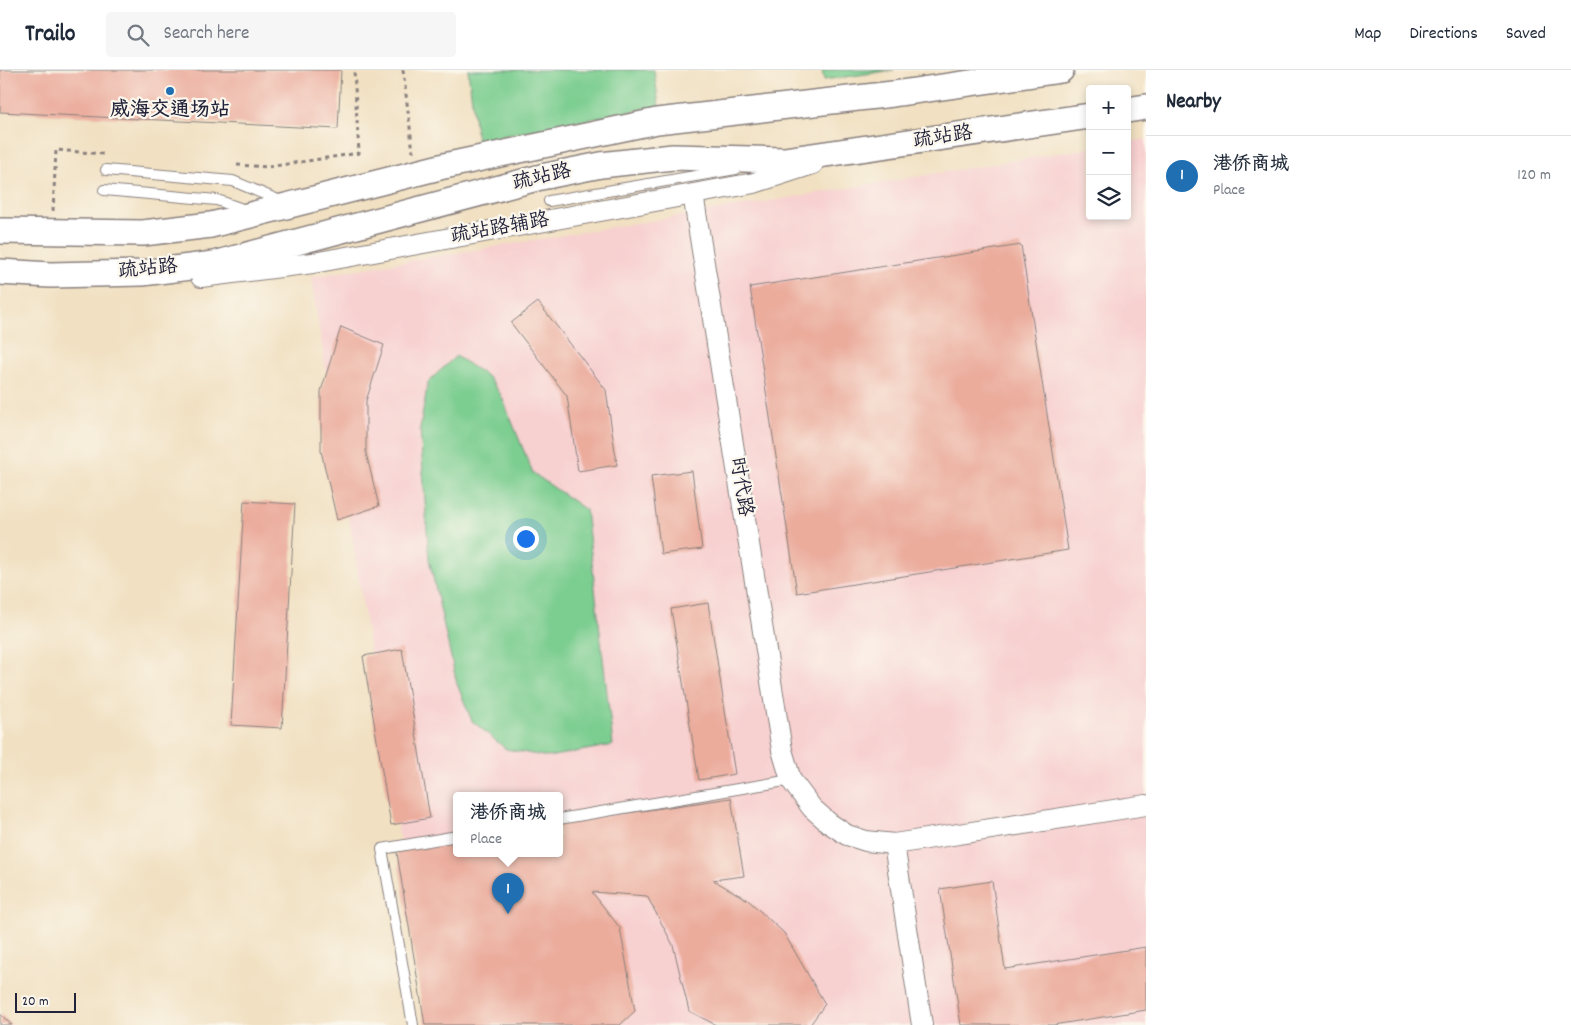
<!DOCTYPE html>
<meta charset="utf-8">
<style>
body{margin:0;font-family:Dekko,"LXGW WenKai TC",sans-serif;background:#f6f6f7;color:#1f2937}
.controls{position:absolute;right:15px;top:15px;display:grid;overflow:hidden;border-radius:5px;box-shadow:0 2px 8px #0003}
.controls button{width:45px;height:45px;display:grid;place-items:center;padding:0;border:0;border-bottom:1px solid #e0e1e3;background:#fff;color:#1f2937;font:25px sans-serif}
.scale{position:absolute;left:15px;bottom:12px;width:61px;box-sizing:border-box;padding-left:5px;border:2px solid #22223b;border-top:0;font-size:14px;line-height:18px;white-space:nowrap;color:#22223b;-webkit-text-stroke:4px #fbf7ec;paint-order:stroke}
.you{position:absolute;left:525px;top:468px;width:18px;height:18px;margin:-12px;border:4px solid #fff;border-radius:50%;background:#1a73e8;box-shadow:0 0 0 8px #1a73e833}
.badge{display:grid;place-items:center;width:32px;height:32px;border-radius:50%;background:#1f6fb2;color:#fff;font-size:16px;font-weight:700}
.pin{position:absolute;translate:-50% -41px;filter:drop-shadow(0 1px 2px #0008)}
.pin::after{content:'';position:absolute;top:26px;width:18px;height:15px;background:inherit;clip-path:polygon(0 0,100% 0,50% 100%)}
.popup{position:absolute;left:453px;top:722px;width:110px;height:65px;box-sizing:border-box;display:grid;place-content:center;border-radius:5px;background:#fff;filter:drop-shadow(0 1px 4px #0005);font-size:16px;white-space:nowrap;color:#747a83}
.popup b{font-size:19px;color:#1f2937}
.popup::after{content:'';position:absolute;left:50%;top:100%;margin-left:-10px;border:10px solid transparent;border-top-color:#fff}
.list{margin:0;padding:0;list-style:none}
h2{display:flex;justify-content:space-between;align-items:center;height:65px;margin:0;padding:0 20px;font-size:21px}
h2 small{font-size:16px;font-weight:400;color:#747a83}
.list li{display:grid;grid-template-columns:32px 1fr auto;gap:15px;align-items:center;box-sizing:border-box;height:80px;padding:0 20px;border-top:1px solid #e0e1e3}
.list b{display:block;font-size:19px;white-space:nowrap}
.list p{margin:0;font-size:16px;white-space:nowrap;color:#747a83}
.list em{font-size:16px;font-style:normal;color:#747a83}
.icon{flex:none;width:28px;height:28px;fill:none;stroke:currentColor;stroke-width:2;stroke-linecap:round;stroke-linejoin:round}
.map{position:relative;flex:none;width:1146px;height:955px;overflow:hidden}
header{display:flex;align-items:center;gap:30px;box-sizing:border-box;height:70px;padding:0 25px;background:#fff;border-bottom:1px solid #e0e1e3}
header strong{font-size:24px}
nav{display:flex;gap:28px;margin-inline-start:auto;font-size:18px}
.search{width:350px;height:45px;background:#f6f6f7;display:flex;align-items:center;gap:12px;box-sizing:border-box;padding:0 18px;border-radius:5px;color:#747a83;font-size:19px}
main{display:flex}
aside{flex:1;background:#fff}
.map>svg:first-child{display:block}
</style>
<header>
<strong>Trailo</strong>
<div class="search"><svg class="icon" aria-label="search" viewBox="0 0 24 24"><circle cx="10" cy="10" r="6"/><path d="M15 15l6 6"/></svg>Search here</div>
<nav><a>Map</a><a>Directions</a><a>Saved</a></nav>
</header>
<main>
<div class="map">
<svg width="1146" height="955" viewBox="0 0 1146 955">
<rect width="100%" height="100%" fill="#fbf7ec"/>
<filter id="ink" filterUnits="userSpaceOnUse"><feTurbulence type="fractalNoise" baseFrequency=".02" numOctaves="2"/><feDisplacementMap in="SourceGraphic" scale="10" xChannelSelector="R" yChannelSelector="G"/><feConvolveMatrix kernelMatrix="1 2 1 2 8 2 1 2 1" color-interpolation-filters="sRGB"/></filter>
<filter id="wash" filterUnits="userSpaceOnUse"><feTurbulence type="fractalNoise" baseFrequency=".0096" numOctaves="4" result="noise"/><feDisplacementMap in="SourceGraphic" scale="20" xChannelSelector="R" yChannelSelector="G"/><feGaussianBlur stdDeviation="1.12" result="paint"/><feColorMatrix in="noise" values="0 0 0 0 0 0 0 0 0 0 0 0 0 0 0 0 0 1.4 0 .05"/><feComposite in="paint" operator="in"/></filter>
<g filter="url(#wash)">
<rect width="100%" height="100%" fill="#f1e0c1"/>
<path fill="#f7d0d0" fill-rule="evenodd" d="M1146,69V955H429L311,207L1090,78V146H1127V72ZM457,725H559V783H457Z"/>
<path fill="#7bcd90" stroke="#4e7866" d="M468,0H654L659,36L477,71Z
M822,0H894L824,10Z
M456,286L488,307L501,325L533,403L586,440L613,675L548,687L506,679L472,651L457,614L429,489L420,358L428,312Z"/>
<g id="blocks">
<path fill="#ebac9c" d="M0,0H341L338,59L0,42Z
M1021,175L1068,480L797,523L750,217Z
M538,232L606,320L617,395L578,401L567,326L511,253Z
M341,257L384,275L366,331V383L379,436L337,450L321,381V321Z
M692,401L702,479L661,484L651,406Z
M244,431L295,434L282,658L231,655Z
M708,533L735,704L699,710L671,539Z
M402,579L430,748L391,755L363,586Z
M731,728L744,806L713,810L748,830L784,863L825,934L810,955H716L689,941L673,875L647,826L592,822L620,858L635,941L620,955H425L396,777L457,768V783H559V753Z
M992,811L1005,899L1146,877V940L1053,955H961L940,819Z
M0,944L12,955H0Z"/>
</g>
</g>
<g filter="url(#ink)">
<use href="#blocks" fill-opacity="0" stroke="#8a817e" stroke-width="1"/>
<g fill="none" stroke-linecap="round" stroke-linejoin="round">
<g stroke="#8a817e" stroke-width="12">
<path id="service" d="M106,100L233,111L283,132
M104,120L217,130L245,140
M549,131L736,99
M559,749L791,710
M413,955L382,779L457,766"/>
</g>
<g stroke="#8a817e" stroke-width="22">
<path id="minor" d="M693,124L782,680L791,710L812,738L829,753L847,765L866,771L894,774L1146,735
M201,207L313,193L754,113L813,94
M894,774L922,955"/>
</g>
<g stroke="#8a817e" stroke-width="28">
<path id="tertiary" d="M1127,40L1146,37
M0,161L143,163L211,155L444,96L657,51L893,24L1061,0
M0,202L50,205L142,203L214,194L541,107L601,95L673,87L784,90L1090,46"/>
</g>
<path stroke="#8a817e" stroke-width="3" stroke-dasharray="4 4" stroke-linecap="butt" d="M403,0L413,82
M237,95L268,97L359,83L354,0
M53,141L56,80L104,84"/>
<use href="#service" stroke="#fff" stroke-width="10"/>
<use href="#minor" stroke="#fff" stroke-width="20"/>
<use href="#tertiary" stroke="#fff" stroke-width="25"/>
</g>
</g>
<circle fill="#1f6fb2" stroke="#fbf7ec" stroke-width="2" cx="170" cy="21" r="5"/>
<g text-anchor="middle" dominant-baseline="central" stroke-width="4.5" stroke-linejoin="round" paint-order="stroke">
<g font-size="20" font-weight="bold" fill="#22223b" stroke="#fbf7ec">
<text x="170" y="41">威海交通场站</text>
</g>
<g font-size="20" fill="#22223b" stroke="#fbf7ec">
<text transform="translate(943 68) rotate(-8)">疏站路</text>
<text transform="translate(542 108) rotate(-13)">疏站路</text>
<text transform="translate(500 159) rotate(-10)">疏站路辅路</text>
<text transform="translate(148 200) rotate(-5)">疏站路</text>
<text transform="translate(740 417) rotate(81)">时代路</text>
</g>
</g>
</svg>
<div class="controls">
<button>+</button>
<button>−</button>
<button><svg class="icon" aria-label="layers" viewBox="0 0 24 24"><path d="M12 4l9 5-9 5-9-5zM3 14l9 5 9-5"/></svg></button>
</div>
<div class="scale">20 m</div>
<div class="you"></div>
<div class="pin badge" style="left:508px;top:844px">1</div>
<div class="popup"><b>港侨商城</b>Place</div>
</div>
<aside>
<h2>Nearby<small></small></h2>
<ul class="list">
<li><span class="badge">1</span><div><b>港侨商城</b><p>Place</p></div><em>120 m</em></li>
</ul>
</aside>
</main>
